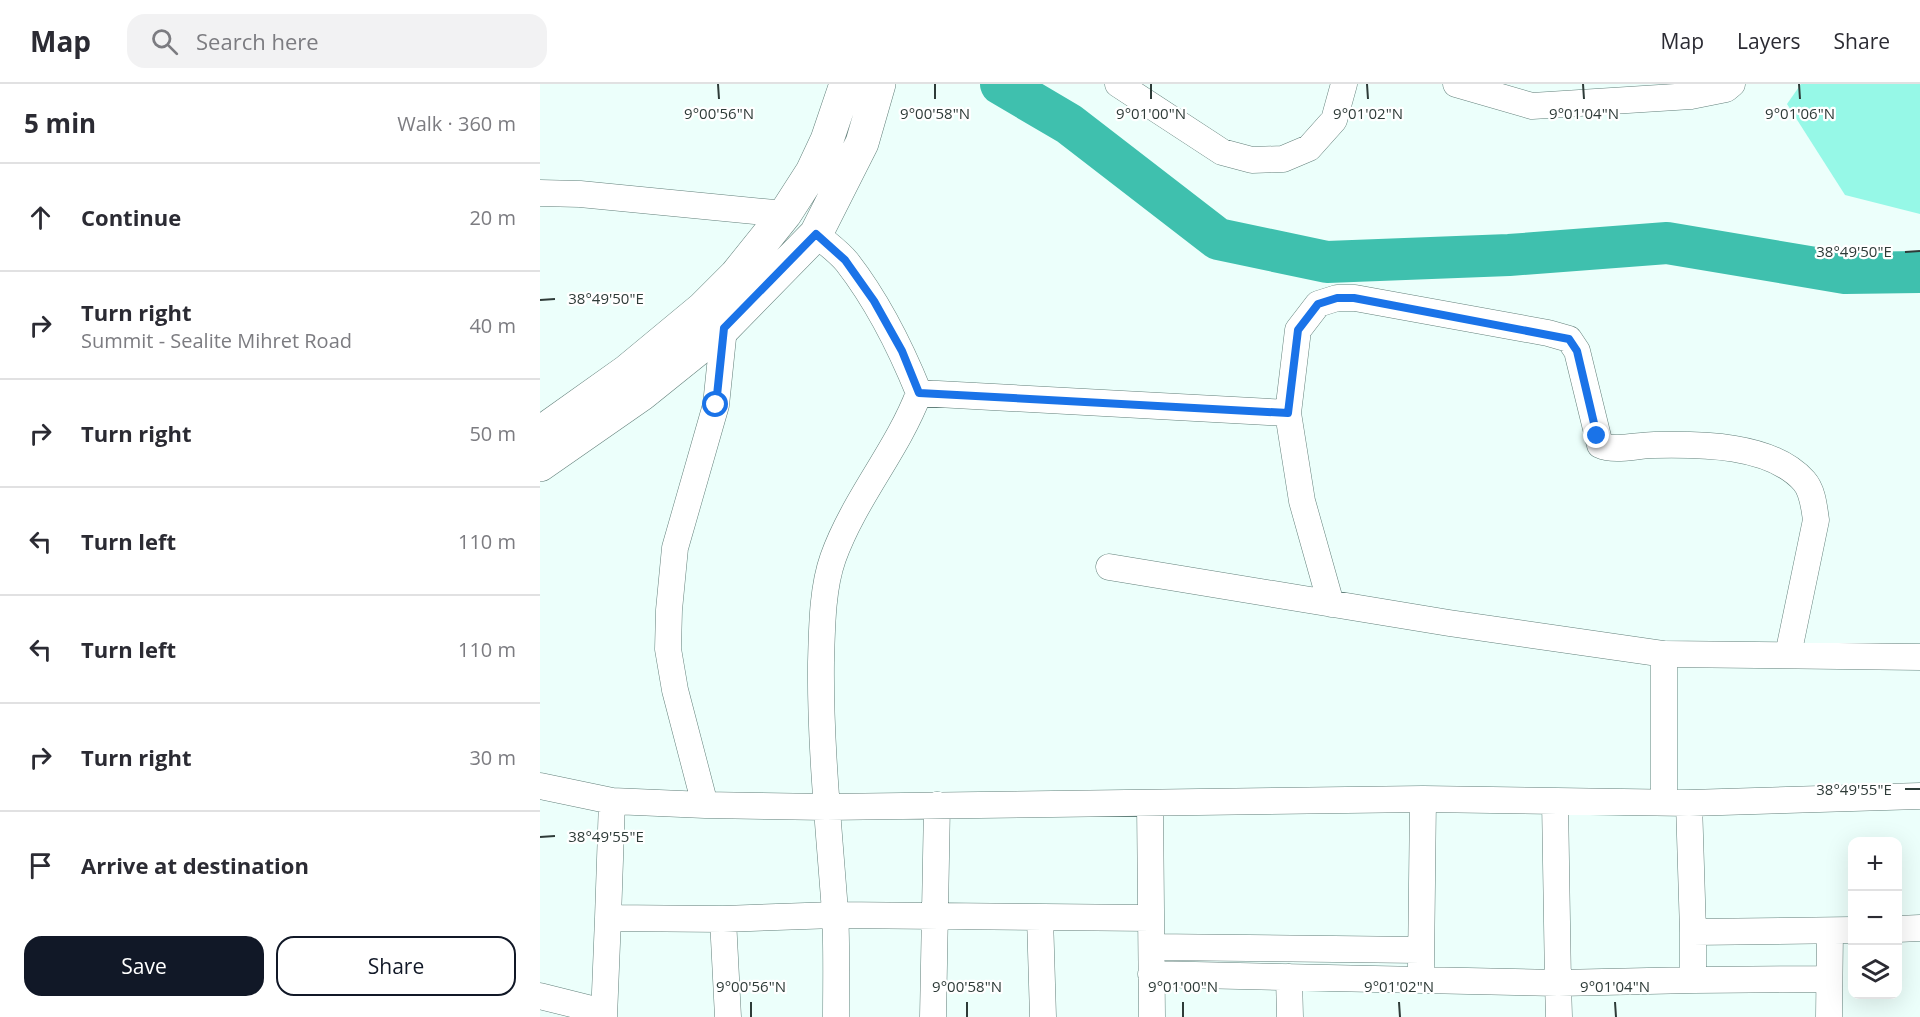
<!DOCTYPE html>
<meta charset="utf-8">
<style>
body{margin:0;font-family:"Open Sans",sans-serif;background:#f2f2f3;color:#2b2b33}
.controls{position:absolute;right:18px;bottom:18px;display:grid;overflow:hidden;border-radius:12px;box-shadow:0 6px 24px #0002}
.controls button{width:54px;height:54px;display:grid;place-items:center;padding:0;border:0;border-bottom:2px solid #e1e1e2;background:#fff;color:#2b2b33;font:30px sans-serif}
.stop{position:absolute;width:18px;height:18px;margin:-14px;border:4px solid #1a73e8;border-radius:50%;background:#fff}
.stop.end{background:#1a73e8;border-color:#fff;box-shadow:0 2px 6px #0008}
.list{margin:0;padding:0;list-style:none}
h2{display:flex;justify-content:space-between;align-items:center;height:78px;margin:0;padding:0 24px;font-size:26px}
h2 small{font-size:20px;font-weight:400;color:#7c7c81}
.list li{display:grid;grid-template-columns:39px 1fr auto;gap:18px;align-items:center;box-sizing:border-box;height:108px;padding:0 24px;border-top:2px solid #e1e1e2}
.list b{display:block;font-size:22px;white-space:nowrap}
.list p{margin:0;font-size:20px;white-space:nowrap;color:#7c7c81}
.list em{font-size:20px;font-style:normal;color:#7c7c81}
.actions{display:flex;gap:12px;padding:18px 24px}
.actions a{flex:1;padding:14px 0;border:2px solid #111827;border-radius:18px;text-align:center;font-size:21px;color:#111827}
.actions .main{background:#111827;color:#fff}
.icon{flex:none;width:33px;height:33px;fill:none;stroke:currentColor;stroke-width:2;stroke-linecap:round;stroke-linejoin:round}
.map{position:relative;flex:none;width:1380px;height:933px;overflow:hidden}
header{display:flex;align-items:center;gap:36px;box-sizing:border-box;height:84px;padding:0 30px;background:#fff;border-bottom:2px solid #e1e1e2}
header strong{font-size:28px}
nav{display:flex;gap:33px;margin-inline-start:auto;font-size:21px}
.search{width:420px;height:54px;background:#f2f2f3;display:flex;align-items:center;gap:15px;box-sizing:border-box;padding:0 21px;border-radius:18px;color:#7c7c81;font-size:22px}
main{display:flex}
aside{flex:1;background:#fff}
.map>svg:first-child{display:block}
</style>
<header>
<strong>Map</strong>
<div class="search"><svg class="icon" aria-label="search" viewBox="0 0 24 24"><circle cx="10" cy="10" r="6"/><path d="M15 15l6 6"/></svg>Search here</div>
<nav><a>Map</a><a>Layers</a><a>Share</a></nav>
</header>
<main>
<aside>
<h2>5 min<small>Walk · 360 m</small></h2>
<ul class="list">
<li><svg class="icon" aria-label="ahead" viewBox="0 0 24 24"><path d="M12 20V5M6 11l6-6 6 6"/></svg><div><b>Continue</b></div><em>20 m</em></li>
<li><svg class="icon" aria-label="right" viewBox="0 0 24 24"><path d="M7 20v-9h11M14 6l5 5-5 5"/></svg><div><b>Turn right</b><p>Summit - Sealite Mihret Road</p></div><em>40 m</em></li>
<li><svg class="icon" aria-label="right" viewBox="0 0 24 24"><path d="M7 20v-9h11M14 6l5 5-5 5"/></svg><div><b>Turn right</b></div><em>50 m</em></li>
<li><svg class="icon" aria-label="left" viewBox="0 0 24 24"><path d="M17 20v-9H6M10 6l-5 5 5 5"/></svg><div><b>Turn left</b></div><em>110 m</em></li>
<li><svg class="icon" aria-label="left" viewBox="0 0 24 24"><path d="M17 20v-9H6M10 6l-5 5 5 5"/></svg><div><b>Turn left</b></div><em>110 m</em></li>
<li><svg class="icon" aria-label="right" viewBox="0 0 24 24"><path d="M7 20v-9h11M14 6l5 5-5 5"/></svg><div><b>Turn right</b></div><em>30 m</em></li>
<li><svg class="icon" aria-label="arrive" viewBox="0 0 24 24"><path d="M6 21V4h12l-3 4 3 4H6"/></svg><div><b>Arrive at destination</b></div></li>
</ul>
<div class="actions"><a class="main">Save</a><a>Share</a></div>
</aside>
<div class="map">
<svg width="1380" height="933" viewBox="0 0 1380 933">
<rect width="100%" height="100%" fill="#ecfffb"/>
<path fill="#96f8e7" d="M1261,0H1380V130L1305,111L1247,20Z"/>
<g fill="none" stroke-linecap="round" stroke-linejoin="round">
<path stroke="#3fc0ae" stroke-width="42" d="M461,0L529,40L678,155L787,178L969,171L1127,159L1305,189L1380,188"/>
<g stroke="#63807b" stroke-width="27">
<path id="minor" d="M578,0L682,68L712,76L743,75L769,64L794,36L804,0
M916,0L992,22L1151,12L1186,5L1192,0
M0,109L40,110L245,130
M276,150C286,159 298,167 307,178C338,218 360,262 379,309L748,329L758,246L778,220L797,214H815L1008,249L1029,255L1037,267L1060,361C1075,368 1097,361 1114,361C1160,360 1231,360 1264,397C1273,407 1274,423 1276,436L1248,571
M748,329L762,417L791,520
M569,483L909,539L1124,570L1380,573
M0,702L72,717L165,721L286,723L883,715L1149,719L1380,712
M1124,717V570
M610,719L612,933
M1149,719L1153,848L1312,846
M165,721L135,606L128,565L129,526L135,464L176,321L184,244
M500,833L503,933
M68,834L72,717
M183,835L188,933
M1358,845L1380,844
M612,863L880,866
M881,883L883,715
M611,890L1018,899L1015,717
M749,893L750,933
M1153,896L1289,895
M0,912L64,928
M64,933L68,834L183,835L295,831L610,834
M296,933C296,898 297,863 295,828C289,745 280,662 281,578C282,545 282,505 293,474C314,415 357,367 379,309
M393,933L397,721
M1019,933L1018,899L1153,896V848
M1289,933L1290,847"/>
</g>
<g stroke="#63807b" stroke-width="34">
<path id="primary" d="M0,349L87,287L163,224L196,191L245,130L272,88L287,56L306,0
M0,381L102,310L184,244L276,150L322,59L339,0"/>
</g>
<use href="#minor" stroke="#fff" stroke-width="26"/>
<use href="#primary" stroke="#fff" stroke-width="33"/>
</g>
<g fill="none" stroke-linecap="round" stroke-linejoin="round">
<path stroke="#1a73e8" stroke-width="8" d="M176,321L184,244L276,150L305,176L334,217L362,267L379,309L748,329L758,246L778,220L797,214H814L1029,255L1037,267L1057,352"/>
</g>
<path fill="none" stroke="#2e3b38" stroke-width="2" d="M178,0L179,15M395,0V15M611,0V15M827,0L828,15M1043,0L1044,15M1259,0L1260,15M1365,168L1380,167M0,216L15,215M1365,705H1380M0,753L15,752M211,918V933M427,918V933M643,918V933M859,918L860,933M1075,918L1076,933"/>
<g font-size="15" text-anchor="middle" fill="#2e3b38" stroke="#fff" stroke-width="4.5" stroke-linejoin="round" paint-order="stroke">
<text x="179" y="35">9°00'56"N</text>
<text x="395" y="35">9°00'58"N</text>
<text x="611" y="35">9°01'00"N</text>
<text x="828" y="35">9°01'02"N</text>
<text x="1044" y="35">9°01'04"N</text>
<text x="1260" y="35">9°01'06"N</text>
<text x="1314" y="173">38°49'50"E</text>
<text x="66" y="220">38°49'50"E</text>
<text x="1314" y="711">38°49'55"E</text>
<text x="66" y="758">38°49'55"E</text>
<text x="211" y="908">9°00'56"N</text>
<text x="427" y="908">9°00'58"N</text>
<text x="643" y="908">9°01'00"N</text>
<text x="859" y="908">9°01'02"N</text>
<text x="1075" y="908">9°01'04"N</text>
</g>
</svg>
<div class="controls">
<button>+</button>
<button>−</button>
<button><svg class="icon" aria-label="layers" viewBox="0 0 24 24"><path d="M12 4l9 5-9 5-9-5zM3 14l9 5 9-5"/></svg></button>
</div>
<div class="stop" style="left:176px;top:321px"></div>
<div class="stop end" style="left:1057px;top:352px"></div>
</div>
</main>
